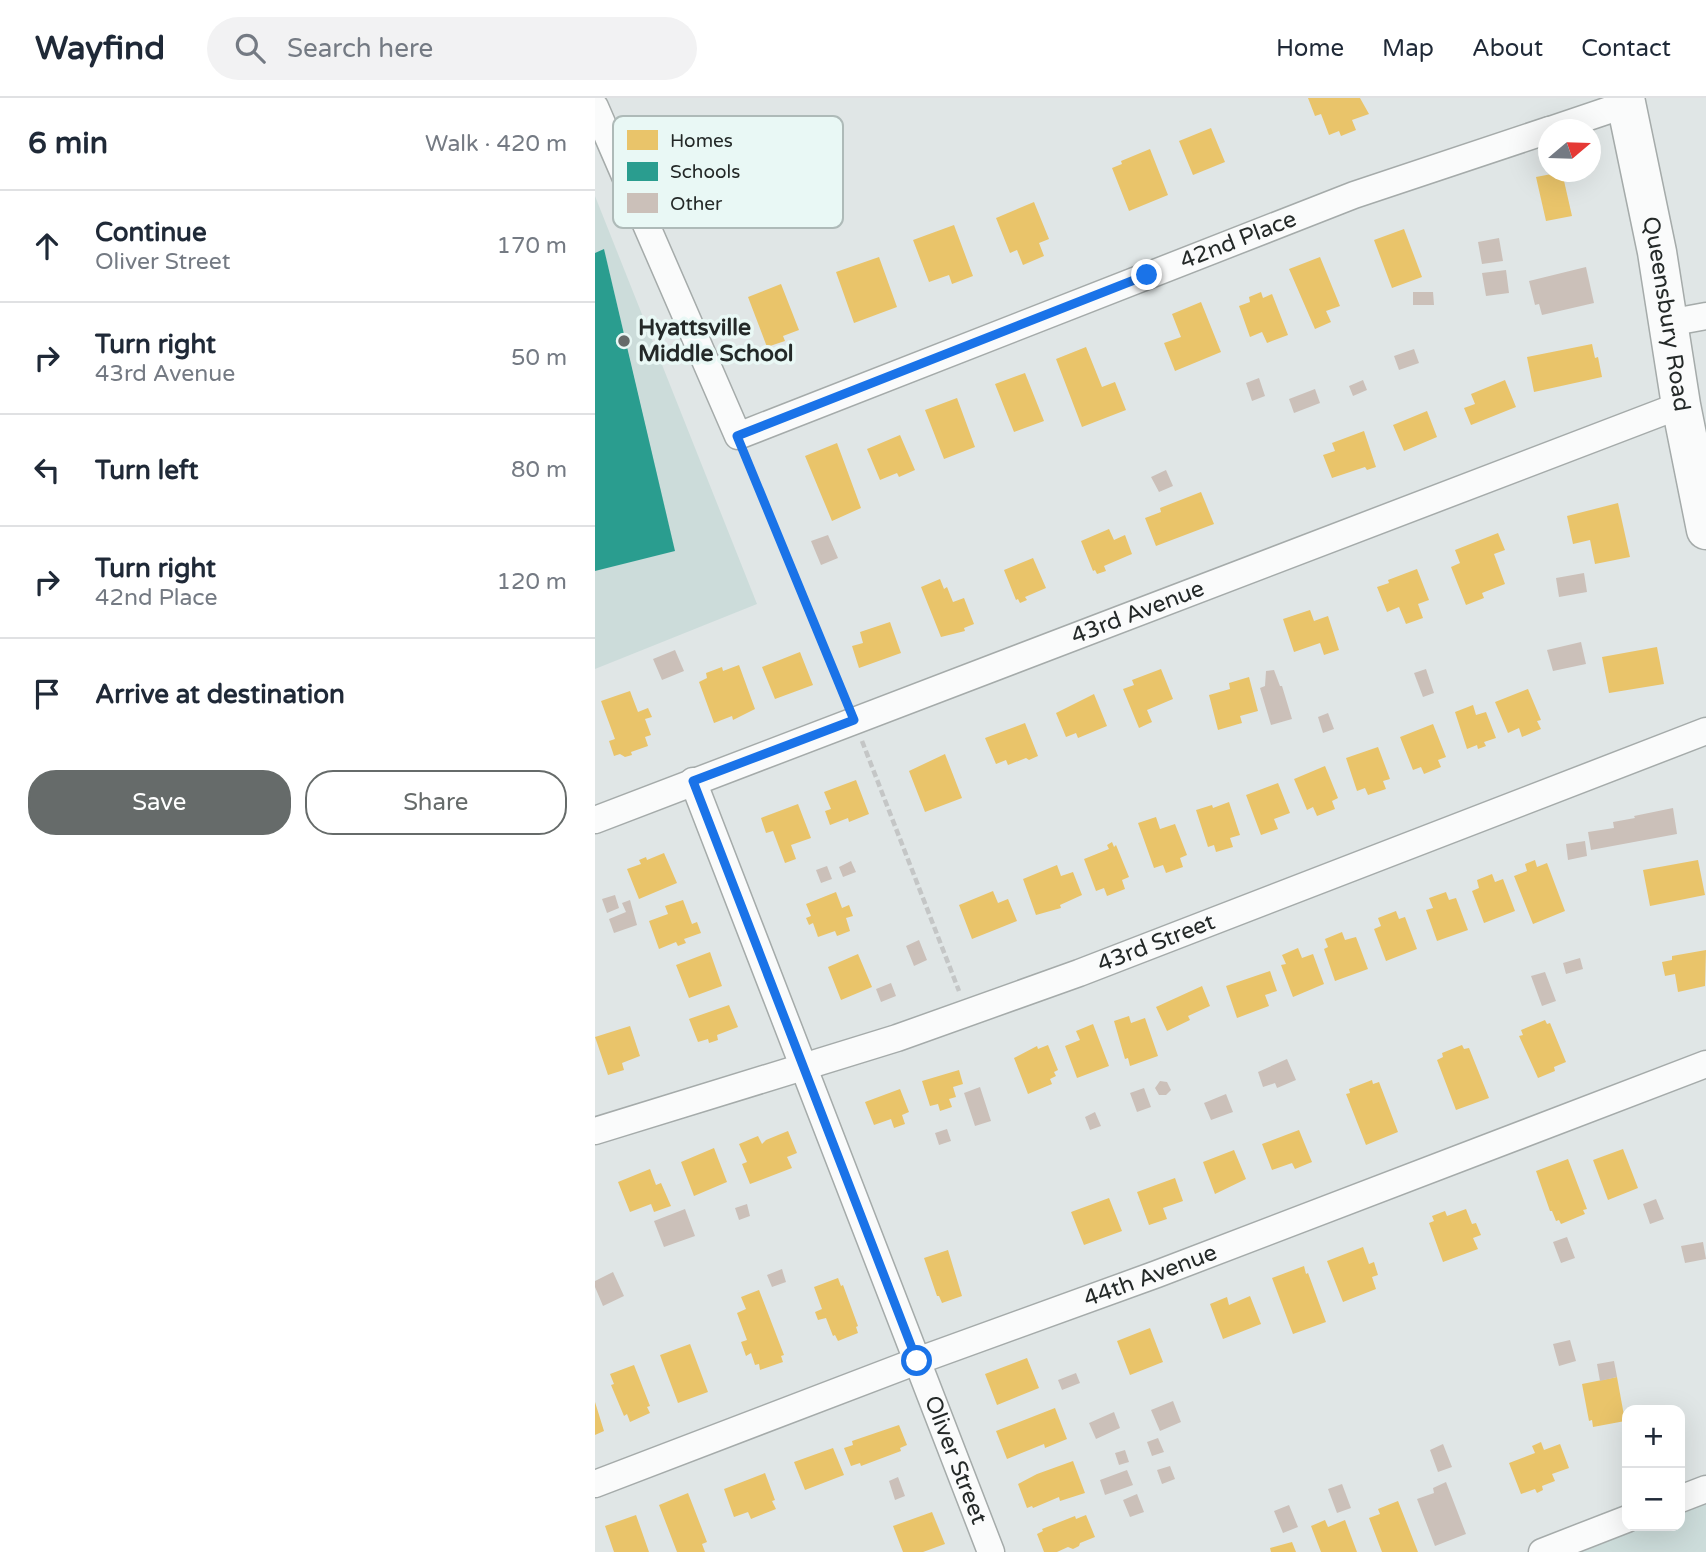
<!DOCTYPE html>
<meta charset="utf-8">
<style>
body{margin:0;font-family:"Varela Round",sans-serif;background:#f2f2f3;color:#1f2937}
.controls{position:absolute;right:21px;bottom:21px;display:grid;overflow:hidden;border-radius:14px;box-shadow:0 7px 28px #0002}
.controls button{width:63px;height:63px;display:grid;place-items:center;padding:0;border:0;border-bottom:2px solid #e0e1e3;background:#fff;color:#1f2937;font:35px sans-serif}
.compass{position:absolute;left:943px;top:21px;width:63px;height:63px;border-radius:50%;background:#fff;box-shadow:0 7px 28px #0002;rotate:71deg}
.stop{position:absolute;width:21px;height:21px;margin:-16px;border:5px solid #1a73e8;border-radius:50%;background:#fff}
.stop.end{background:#1a73e8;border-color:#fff;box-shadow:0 2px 7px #0008}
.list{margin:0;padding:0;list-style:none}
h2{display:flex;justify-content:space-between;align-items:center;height:91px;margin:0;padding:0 28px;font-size:30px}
h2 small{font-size:23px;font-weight:400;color:#747a83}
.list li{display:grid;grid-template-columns:46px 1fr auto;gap:21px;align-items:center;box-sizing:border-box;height:112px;padding:0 28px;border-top:2px solid #e0e1e3}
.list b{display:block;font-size:26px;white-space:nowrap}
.list p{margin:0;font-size:23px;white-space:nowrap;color:#747a83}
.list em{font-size:23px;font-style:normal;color:#747a83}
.actions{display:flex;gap:14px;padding:21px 28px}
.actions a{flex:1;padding:16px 0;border:2px solid #666b6a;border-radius:28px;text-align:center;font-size:24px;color:#666b6a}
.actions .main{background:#666b6a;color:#fff}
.icon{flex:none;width:38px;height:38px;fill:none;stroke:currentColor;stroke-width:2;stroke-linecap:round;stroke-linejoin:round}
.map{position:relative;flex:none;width:1111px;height:1454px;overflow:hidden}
header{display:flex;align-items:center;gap:42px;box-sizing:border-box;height:98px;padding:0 35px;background:#fff;border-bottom:2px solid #e0e1e3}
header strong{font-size:33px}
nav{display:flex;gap:38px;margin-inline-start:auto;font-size:24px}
.search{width:490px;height:63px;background:#f2f2f3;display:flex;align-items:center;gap:18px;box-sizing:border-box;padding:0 24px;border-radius:38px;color:#747a83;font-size:26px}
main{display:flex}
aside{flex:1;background:#fff}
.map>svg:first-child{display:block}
</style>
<header>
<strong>Wayfind</strong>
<div class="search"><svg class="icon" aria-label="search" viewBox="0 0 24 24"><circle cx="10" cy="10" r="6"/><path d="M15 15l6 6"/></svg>Search here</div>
<nav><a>Home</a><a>Map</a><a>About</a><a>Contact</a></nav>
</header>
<main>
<aside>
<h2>6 min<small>Walk · 420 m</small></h2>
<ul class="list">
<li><svg class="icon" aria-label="ahead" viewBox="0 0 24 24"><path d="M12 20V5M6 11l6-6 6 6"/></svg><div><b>Continue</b><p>Oliver Street</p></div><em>170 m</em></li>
<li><svg class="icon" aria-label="right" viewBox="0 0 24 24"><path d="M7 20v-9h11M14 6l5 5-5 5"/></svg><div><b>Turn right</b><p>43rd Avenue</p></div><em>50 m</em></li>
<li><svg class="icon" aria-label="left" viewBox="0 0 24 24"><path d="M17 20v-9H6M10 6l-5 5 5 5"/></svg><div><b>Turn left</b></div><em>80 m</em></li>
<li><svg class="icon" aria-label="right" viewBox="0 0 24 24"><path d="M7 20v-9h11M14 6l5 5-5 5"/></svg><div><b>Turn right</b><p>42nd Place</p></div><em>120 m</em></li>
<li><svg class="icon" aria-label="arrive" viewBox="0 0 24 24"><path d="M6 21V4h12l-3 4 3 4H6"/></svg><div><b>Arrive at destination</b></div></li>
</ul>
<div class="actions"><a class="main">Save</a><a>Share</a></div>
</aside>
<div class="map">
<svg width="1111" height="1454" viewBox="0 0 1111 1454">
<rect width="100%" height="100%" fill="#e0e6e6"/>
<path fill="#ccdcda" d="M0,98L162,506L0,571Z
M1111,1391V1454H957L1032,1428H1085V1401Z"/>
<path fill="#e9c46a" d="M713,0H765L774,16L757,22L761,32L746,38L744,33L734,37L726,16L720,18Z
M616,30L630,64L598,77L584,43Z
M555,51L573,97L534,113L517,70L527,66L526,63Z
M967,74L977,118L951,123L941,79Z
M439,104L454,141L444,145L449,158L428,167L422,152L415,155L401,120Z
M359,127L378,178L357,186L354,177L334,184L318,142Z
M809,131L827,179L797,190L779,142Z
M284,159L302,209L259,225L241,174Z
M725,159L745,208L731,213L736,224L720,231L694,171Z
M186,186L204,232L188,238L190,243L172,249L153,199Z
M666,194L668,200L677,196L693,237L672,245L667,234L655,239L644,208L655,204L654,199Z
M606,204L626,254L580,273L569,245L586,239L577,216Z
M997,246L1000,260L1003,259L1007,279L939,294L932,259Z
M491,249L507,289L520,284L531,312L487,329L461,261Z
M430,275L449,323L419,334L400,286Z
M910,282L921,309L876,327L869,310L880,306L876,296Z
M362,300L380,349L349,361L330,312Z
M832,313L842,339L809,353L798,327Z
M769,333L781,369L772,372L770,369L737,380L728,357L740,353L737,345Z
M305,337L320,372L304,379L302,375L285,382L272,351Z
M242,345L266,410L237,423L210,358Z
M606,394L619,426L561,448L550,420L566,414L565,410Z
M1023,405L1035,459L1000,466L995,442L978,446L972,418Z
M514,431L519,442L530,437L537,456L509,468L511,473L502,476L500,472L498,473L486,443Z
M903,435L910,452L899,456L910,486L887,495L889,500L871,507L856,469L865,465L860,452Z
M438,460L451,490L430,499L432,502L425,505L423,501L421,502L409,472Z
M822,471L834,502L823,506L828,520L811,526L804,509L792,514L782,489L794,485L793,482Z
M345,481L349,491L352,489L358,504L369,500L379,526L369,530L370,533L346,539L326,489Z
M715,512L719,523L733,518L744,552L729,557L725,545L699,554L688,521Z
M295,524L306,555L264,570L257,548L268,545L265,534Z
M1062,549L1069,586L1014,595L1007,559Z
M205,554L218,587L180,601L167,569Z
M144,567L160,611L138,622L137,618L119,625L104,584L112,580L111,575L127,569L128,573Z
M566,571L578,601L552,612L557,624L544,630L528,591L539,587L537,582Z
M654,579L663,613L645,618L647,625L623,632L614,597L635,591L634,585Z
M933,591L946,622L942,623L946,631L927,639L924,630L913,635L900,604Z
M35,593L43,614L53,610L57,619L50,621L56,637L50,639L53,648L36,654L37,657L30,659L25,656L19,658L14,643L20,641L6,603Z
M499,596L512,628L483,640L481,635L471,639L461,615Z
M878,607L881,617L891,614L901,640L889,644L891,648L883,651L882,647L872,651L860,614Z
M430,625L443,658L434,662L431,660L413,667L411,662L401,666L390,640Z
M838,626L851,659L843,662L846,669L829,676L826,669L818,672L805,639Z
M783,649L795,681L788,683L791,691L773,697L770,690L762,693L751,660Z
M350,656L367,700L330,714L314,673Z
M730,668L743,700L737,703L740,711L722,718L718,709L712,712L699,681Z
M261,682L274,716L254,724L253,720L235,727L230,713L236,711L229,694Z
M683,685L695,715L679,721L683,731L666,737L651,697Z
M634,704L645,737L635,740L638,749L621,754L619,747L613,749L601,712L617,707L618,710Z
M203,706L216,740L196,747L201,761L190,765L178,733L171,735L166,720Z
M561,719L565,731L580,726L592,757L585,760L588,769L571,775L568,767L559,770L543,725Z
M517,744L519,749L521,747L534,779L527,782L530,791L512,798L509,790L501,793L489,761L514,751L512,747Z
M69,755L82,785L44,801L32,771L46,766L44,762L51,759L52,762Z
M940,762L942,769L952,765L970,813L938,826L919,778L932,773L930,766Z
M1103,762L1110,797L1055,808L1048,772Z
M462,767L466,778L478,774L487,797L465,807L466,810L441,817L428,781Z
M897,776L900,784L908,781L920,813L889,825L877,793L884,790L882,782Z
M398,793L403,805L413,801L422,823L377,841L364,807Z
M241,794L247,810L254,807L258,818L251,820L255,833L242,838L240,833L223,839L218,825L214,827L211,820L216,818L211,806Z
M851,794L854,802L861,800L873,832L842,843L831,812L838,810L834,800Z
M88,802L97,826L102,824L106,835L89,841L91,845L83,848L81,844L64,851L54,823L73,816L70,808Z
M801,813L804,821L810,819L822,851L791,863L779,831L786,828L783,820Z
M747,834L750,842L761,839L773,871L740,883L729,851L733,849L730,841Z
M703,850L707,860L718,856L729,886L698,899L686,867L691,866L687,857Z
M1111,852L1110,888L1083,894L1080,876L1070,878L1067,864L1077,862V858Z
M115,854L127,888L94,900L81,867Z
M263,856L277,889L246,902L233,869Z
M675,873L682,893L670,897L674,908L642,920L631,888Z
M607,888L615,908L593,918L595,922L572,933L561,909Z
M134,907L143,929L122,937L123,942L114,945L113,941L103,944L94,921Z
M534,918L536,925L550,920L563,958L535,968L533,960L530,961L519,923Z
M950,922L952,926L955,925L971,964L959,969L960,973L943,980L924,938L928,937L926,932Z
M498,926L514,968L482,980L470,948L485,942L481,933Z
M35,928L45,958L27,965L29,972L13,977L0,939Z
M453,947L463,972L459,974L461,978L455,981L457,986L433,996L419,960L442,948L443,951Z
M867,947L869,951L874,950L894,1000L861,1012L842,962L848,959L847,955Z
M364,972L368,986L358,989L361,999L354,1001L357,1009L345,1013L343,1006L335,1008L327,983Z
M777,982L778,986L784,984L803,1034L771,1047L751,996L755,995L754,991Z
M305,991L314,1014L307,1017L310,1026L299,1030L296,1021L279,1027L270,1004Z
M704,1032L717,1064L700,1071L697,1065L677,1072L667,1046Z
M193,1033L202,1055L192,1059L197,1070L155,1086L147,1066L152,1064L144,1046L163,1038L167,1046L171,1042Z
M119,1050L132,1084L99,1098L86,1064Z
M1028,1051L1043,1090L1013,1102L998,1062Z
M639,1052L651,1081L620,1096L608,1064Z
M973,1061L992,1111L988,1112L990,1116L966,1126L964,1122L961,1123L957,1113H955L941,1073Z
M55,1071L61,1087L66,1085L76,1108L59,1114L56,1106L35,1114L23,1084Z
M580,1080L588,1103L568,1110L572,1121L554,1127L542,1094Z
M514,1100L527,1133L489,1147L476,1114Z
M871,1111L877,1126L881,1125L886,1137L878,1140L883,1151L848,1164L834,1125L839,1123L837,1118L850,1113L852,1118Z
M768,1149L774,1166L779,1164L783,1177L777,1179L781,1191L748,1204L732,1163Z
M353,1152L367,1198L347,1205L344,1198H342L329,1160Z
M709,1168L711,1176L713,1175L731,1224L698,1236L677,1180Z
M243,1180L246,1188L248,1187L263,1228L261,1229L263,1235L243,1243L240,1237L238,1238L231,1220L223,1222L220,1214L227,1211L219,1189Z
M164,1192L189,1257L186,1258L188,1264L165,1272L164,1266L160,1267L156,1255L151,1258L146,1244L152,1242L142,1215L151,1211L146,1199Z
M655,1198L666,1226L628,1241L615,1206L632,1199L634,1207Z
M555,1230L568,1264L535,1277L522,1243Z
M95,1246L113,1294L83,1305L65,1257Z
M432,1260L444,1290L402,1307L390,1276Z
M39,1267L55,1308L52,1309L55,1315L35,1324L32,1316L29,1318L16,1287L19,1286L15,1276Z
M1022,1279L1030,1323L998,1329L997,1322L994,1323L987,1286Z
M0,1304L9,1333L0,1337Z
M460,1310L472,1341L450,1350L449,1346L412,1361L401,1333Z
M304,1327L312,1347L305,1350L306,1353L266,1368L265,1365L256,1368L249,1350L258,1347L257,1343Z
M946,1344L949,1352L965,1346L974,1370L957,1376L960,1383L947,1388L948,1392L942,1395L940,1391L926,1396L914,1365L940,1355L937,1348Z
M238,1350L249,1377L210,1392L199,1364Z
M478,1363L490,1395L465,1403L464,1399L438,1410L437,1408L432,1410L423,1386L442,1376Z
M170,1375L180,1402L177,1403L181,1411L156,1421L153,1414L139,1419L129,1391Z
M93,1395L112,1444L107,1446L110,1454H82L64,1407Z
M803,1403L823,1454H787L774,1420L785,1416L783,1411Z
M337,1414L350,1446L328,1454H308L298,1428Z
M41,1417L54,1454H19L10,1428Z
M491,1417L500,1439L485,1445L484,1448L478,1451L473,1449L462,1454H449L442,1436L448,1433L447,1431L480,1418L481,1421Z
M730,1422L733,1429L750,1422L762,1454H726L716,1428Z
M697,1444L701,1454H676L675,1450Z"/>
<path fill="#2a9d8f" d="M9,151L80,453L0,473V155Z"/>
<path fill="#cbc0b9" d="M904,140L908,163L887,166L883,144Z
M991,169L999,205L947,217L944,206L940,207L934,183Z
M911,172L914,195L891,198L887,175Z
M818,194H838L839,207H818Z
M819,251L824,265L804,272L799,258Z
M664,280L670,298L657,303L651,285Z
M768,282L772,292L758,298L754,288Z
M720,291L725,305L699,315L694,301Z
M571,372L578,388L564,394L556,379Z
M233,437L243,460L226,467L216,443Z
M989,475L992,494L964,499L961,480Z
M986,544L991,566L958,573L952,552Z
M80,552L89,573L67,582L58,561Z
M831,571L839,595L828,599L819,575Z
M679,572L685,588H687L697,621L676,627L665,590L670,588L671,573Z
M733,615L739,631L728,635L723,619Z
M1078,710L1082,736L996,752L993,734L1019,730L1018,724L1040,720L1039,718Z
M990,743L992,758L973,762L971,746Z
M256,763L261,774L248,779L244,769Z
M232,768L237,781L226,785L221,772Z
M20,797L24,810L12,815L7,801Z
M35,802L42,827L19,835L14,821L31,814L27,805Z
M324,842L332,862L319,868L311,848Z
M985,860L988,871L971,876L968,865Z
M950,874L961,903L947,908L936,878Z
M296,885L301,898L286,904L281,891Z
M692,961L701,982L682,990L680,985L668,989L663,974Z
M565,983L572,984L576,992L571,997H564L560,990Z
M385,989L396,1023L380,1028L369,995Z
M549,990L556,1009L542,1014L535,995Z
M631,996L638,1014L616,1022L609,1005Z
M500,1014L506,1028L495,1032L490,1019Z
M352,1031L356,1043L344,1047L340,1035Z
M1061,1101L1069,1121L1055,1126L1048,1106Z
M152,1106L155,1118L144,1122L140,1110Z
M90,1111L100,1138L69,1149L59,1123Z
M972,1139L980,1160L966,1165L958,1144Z
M1108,1144L1111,1161L1090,1165L1086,1148Z
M187,1171L191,1184L177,1189L172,1177Z
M18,1174L29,1198L8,1208L0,1189V1183Z
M975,1242L981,1263L964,1268L958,1246Z
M1019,1263L1022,1279L1005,1283L1002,1266Z
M481,1275L485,1285L467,1292L463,1282Z
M578,1303L586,1324L565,1333L556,1312Z
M519,1314L525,1330L501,1341L494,1325Z
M563,1340L569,1354L557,1358L552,1344Z
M848,1346L857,1369L843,1374L835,1352Z
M530,1352L534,1364L524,1367L520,1355Z
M575,1368L580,1381L567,1386L562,1372Z
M532,1372L538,1387L510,1397L505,1382Z
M303,1379L310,1398L300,1402L294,1383Z
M851,1384L871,1436L840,1448L822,1401L839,1395L838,1390Z
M747,1386L756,1410L742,1415L733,1391Z
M542,1396L549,1414L535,1419L528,1402Z
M694,1407L703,1429L688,1435L679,1413Z"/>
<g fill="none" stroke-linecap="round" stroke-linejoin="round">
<g stroke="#a5abaa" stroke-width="29">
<g id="street">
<path id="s1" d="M0,9L143,338L759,97L954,32"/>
<path d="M955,32L1032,6"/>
<path d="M1073,225L1111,218"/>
<path id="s2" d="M98,683L396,1454"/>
<path id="s3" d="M0,722L1086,307"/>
<path id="s4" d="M0,1033L302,940L484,875L1111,633"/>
<path id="s5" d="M0,1386L322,1263L562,1176L1111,966"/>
<path d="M1085,1401L1111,1391"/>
<path d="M947,1454L1032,1421"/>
</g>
</g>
<g stroke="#a5abaa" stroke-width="41">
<g id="secondary">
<path id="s6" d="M1030,0L1062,154L1086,307L1111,432"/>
</g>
</g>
<path stroke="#c4c6c6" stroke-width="4.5" stroke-dasharray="7 3.5" stroke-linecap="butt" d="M152,362L250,599
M267,643L364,893"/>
<use href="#street" stroke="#fafbfb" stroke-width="26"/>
<use href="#secondary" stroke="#fafbfb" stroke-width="38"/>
</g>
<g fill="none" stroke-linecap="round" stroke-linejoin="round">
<path stroke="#1a73e8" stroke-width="9" d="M322,1263L98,683L259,622L142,338L552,177"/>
</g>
<circle fill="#666b6a" stroke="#e9f8f5" stroke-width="2.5" cx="29" cy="243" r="7"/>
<g text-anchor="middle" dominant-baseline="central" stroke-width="7" stroke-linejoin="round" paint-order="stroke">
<g font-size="23" fill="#242928" stroke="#e9f8f5">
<text stroke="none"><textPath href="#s1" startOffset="896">42nd Place</textPath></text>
<text stroke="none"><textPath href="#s6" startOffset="220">Queensbury Road</textPath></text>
<text stroke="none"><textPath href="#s3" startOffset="581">43rd Avenue</textPath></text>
<text stroke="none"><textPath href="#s4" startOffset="592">43rd Street</textPath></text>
<text stroke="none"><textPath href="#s5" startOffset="593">44th Avenue</textPath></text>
<text stroke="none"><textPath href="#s2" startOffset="728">Oliver Street</textPath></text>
</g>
<g font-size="23" font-weight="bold" fill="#242928" stroke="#e9f8f5" text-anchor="start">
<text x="43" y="230">Hyattsville<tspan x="43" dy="26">Middle School</tspan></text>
</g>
</g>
<rect x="18" y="18" width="230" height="112" rx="10" fill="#e9f8f5" stroke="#aebab8" stroke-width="2"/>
<rect x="32" y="32" width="31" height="20" fill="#e9c46a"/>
<rect x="32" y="64" width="31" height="19" fill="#2a9d8f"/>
<rect x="32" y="95" width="31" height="20" fill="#cbc0b9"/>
<g font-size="19" fill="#242928">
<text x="75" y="49">Homes</text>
<text x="75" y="80">Schools</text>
<text x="75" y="112">Other</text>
</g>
</svg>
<div class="controls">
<button>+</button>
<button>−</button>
</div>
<svg class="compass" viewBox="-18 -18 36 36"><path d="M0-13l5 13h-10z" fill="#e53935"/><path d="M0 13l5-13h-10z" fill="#747a83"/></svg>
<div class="stop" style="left:322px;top:1263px"></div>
<div class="stop end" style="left:552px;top:177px"></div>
</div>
</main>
